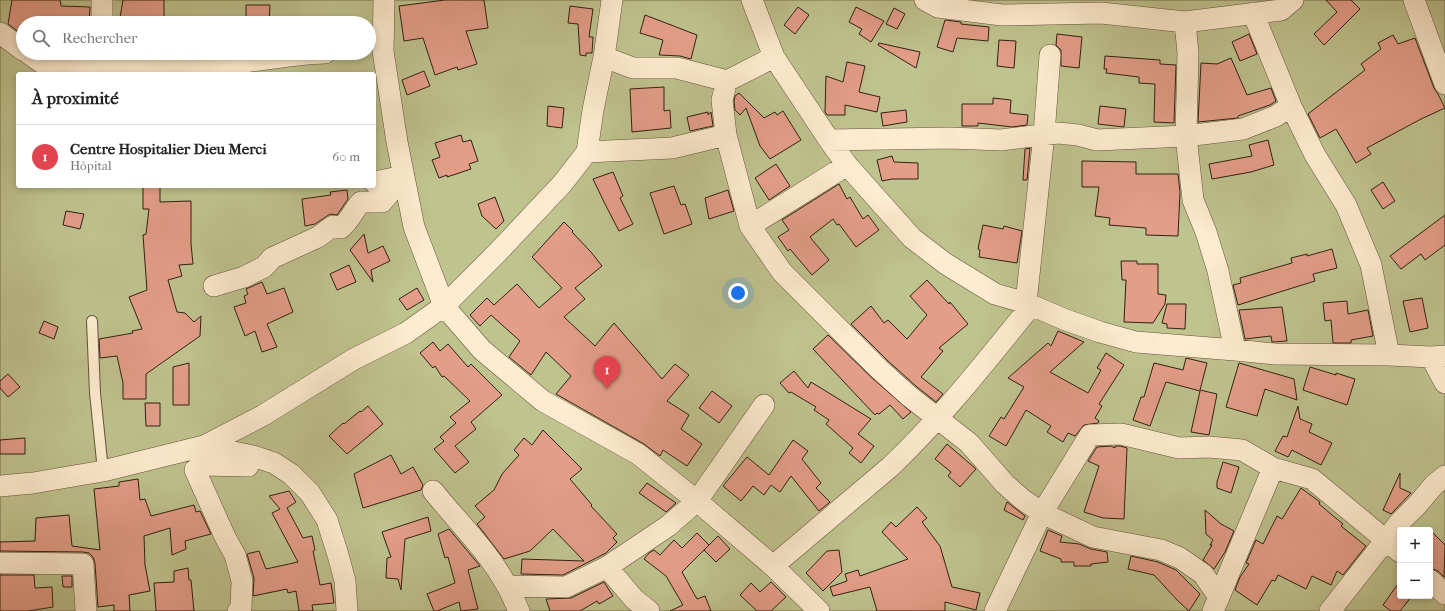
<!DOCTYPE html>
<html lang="fr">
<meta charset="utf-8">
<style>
body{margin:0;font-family:"IM FELL French Canon",serif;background:#f2f2f2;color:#222}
.controls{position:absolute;right:12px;bottom:12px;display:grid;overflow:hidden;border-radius:4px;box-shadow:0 2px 6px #0003}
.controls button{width:36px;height:36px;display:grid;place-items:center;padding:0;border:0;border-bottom:1px solid #e0e0e0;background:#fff;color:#222;font:20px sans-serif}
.you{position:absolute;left:738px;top:293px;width:14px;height:14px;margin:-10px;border:3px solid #fff;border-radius:50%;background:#1a73e8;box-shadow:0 0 0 6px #1a73e833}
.badge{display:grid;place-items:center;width:26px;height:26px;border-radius:50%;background:#db2777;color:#fff;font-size:13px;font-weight:700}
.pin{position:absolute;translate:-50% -33px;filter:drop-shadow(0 1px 2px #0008)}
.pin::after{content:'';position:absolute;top:21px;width:14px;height:12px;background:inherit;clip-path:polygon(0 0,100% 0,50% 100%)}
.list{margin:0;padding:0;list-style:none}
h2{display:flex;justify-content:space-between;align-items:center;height:52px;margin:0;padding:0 16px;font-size:17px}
h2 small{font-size:13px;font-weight:400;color:#767676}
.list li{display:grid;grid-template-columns:26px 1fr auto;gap:12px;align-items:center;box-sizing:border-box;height:64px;padding:0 16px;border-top:1px solid #e0e0e0}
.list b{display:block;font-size:15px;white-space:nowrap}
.list p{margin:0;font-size:13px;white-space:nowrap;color:#767676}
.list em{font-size:13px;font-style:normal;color:#767676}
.icon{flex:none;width:22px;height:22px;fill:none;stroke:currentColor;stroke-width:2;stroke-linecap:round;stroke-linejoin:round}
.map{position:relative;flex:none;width:1445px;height:611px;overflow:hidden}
.search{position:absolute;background:#fff;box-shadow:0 2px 6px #0003;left:16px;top:16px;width:360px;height:44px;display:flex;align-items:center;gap:10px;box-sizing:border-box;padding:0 14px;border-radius:22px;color:#767676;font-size:15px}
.panel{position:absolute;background:#fff;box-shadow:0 2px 6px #0003;left:16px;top:72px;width:360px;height:116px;border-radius:4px}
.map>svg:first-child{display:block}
</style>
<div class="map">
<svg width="1445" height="611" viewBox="0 0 1445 611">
<rect width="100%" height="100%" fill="#fde1b6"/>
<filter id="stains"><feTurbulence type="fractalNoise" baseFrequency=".005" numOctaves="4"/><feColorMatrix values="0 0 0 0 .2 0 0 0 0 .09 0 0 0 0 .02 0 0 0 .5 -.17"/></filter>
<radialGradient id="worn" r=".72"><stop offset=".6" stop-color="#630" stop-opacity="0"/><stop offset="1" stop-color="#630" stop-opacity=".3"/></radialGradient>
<path fill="#bfc38e" stroke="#787152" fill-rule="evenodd" d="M0,0H1445V611H0ZM23,23H369V53H23ZM18,74H374V186H18ZM1400,530H1430V596H1400Z"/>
<path fill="#e39e88" stroke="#321f15" d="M12,0H60L61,6L90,7L89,22L61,20V23H23V34L20,33L8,24Z
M123,0H164V23H119Z
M445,0H484L488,28L466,31L477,64L458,70L457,67L435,75L423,38L404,41L399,6Z
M1326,0H1351L1360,9L1324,45L1314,34L1337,12Z
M246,5H270L269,23H246Z
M570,6L593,9L589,37H593L592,53H586V56L580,55L578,24L568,23Z
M798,7L809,15L795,34L784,25Z
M856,7L884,21L871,42L859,34L862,29L849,22Z
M894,8L905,14L897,29L886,24Z
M645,15L697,35L691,59L680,56L659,55L663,40L640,33Z
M945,20L961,22V24L989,27L988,41L957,38L953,52L937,47Z
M1057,34L1082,37L1079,68L1061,66V50L1056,45Z
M1249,34L1257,54L1240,61L1232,42Z
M1393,35L1398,44L1415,38L1434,88L1438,94L1445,108L1421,119L1367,148L1371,154L1356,163L1336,129L1320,138L1308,114L1365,70L1361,64L1381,49L1378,43Z
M999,40L1016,41L1014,68L997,66Z
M879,43L920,52L916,68L878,45Z
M1105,56L1160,60V64L1176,65L1174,123L1154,122L1155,84L1139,83V77L1106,73L1107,69H1104Z
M1231,58L1247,95L1271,88L1276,101L1270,105L1238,116V118L1198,122L1201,63L1217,64Z
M847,62L865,66L859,92L880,97L877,112L845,105V115H827L825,112L826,76L843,82Z
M424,71L430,86L407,95L402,80Z
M664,87V111L670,110L671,128L632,132L630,89Z
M739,93L764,118L775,112L777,115L783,111L801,140L770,159L760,146L746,108L740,115L735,110L734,101L735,96Z
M993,98L1011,100L1010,113L1028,115L1027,125L1012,127L978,123V126H962V104H993Z
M548,106L564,108L562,128L547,126Z
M1100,106L1126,109L1124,127L1098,124Z
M906,110L907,122L883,126L881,113Z
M708,112V115L711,112L713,126L690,131L687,117Z
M461,135L463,142L471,140L478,161L469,164L471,169L447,177V175L439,178L432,160L440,157L435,143Z
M1268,140L1274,165L1251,172L1212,179L1209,164L1252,156L1249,145Z
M1030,148L1027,180H1023L1025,149Z
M892,156L894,162L918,163V179H892L882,181L877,160Z
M1082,161L1136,162V174H1178L1180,192L1178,236L1146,235V228L1109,225L1110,218L1095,216L1099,187H1082Z
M776,164L790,186L769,200L755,178Z
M613,172L623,196L620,198L633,224L619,231L605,204L593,179Z
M1383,182L1395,201L1383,209L1371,190Z
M839,184L847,199L850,197L863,219L868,215L879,230L856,247L839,224L837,225L833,219L810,237L829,260L812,275L790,249L788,251L778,237L789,230L782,220Z
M674,186L681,205L685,204L692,224L664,234L650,193Z
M143,187H160V202L191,201V244L193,264L179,265L182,276L168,280L177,312L185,313L194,322L201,316L200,336L146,374V399H123V383L117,356L100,358L99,339L133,333L132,331L142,329L129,297L147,290L143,235L146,234L149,209H143Z
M347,190L348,199L337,215L330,214L315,224L305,226L302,199L331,195L330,192Z
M728,190L734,211L709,219L705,198Z
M495,197L504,221L496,229L482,216L478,204Z
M66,211L84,214L80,229L63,225Z
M1445,215V245L1425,260L1421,254L1401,269L1390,256Z
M564,222L573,231L572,232L591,252L602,266L575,288L585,299L564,317L595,346L614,323L662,379L675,364L689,375L667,401L689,415L681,429L702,444L687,466L663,450L660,456L644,444L556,394L571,376L546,352L531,375L509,357L520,341L491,315L480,326L470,315L487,298L494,305L517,284L539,308L562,288L532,257Z
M983,225L1003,229L1004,226L1022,231L1017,263L979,257L980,250L978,249Z
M364,234L368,253L383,246L390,261L371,270L373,282L350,250Z
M1332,249L1337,268L1313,274L1315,281L1238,305L1233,285L1241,283L1240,278L1292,263L1291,258L1307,254V256Z
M1121,261H1137V264H1158V294L1166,295L1165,304L1153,323L1124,322L1126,280H1122Z
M349,265L356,282L337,290L330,274Z
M927,280L949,304L950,302L968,324L939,348L943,351L921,377L943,394L936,402L917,387L887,360L851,324L871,306L884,323L888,320L907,339L927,315L910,296Z
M262,282L267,294L284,288L293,312L267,324L277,347L262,352L255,331L245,336L234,307L246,303L244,296L248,294L246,289Z
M417,288L424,300L407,310L399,299Z
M1422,298L1428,328L1410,332L1403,301Z
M1347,301L1348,314L1368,310L1373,336L1351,340V343H1333L1331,320L1325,321L1323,303Z
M1167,304H1186L1185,329L1167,328V324L1162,323Z
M1282,307L1287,341L1272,342L1271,336L1245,339L1239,310Z
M44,321L58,327L54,339L39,333Z
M1058,331L1084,342L1050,372L1088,393L1101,370L1097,368L1106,353L1124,365L1099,404L1102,406L1095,418L1099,421L1098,423L1084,425L1075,436L1068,433L1063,442L1047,432L1051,426L1026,410L1006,446L989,436L1001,417L1004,419L1024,387L1008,378L1048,343L1051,346Z
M828,335L871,377L911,412L903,419L890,405L879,414L877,413L875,415L813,349Z
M433,342L440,351L448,344L468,367L471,364L502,395L471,422L476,429L455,446L469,462L455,473L434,449L444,441L440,437L456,423L450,417L470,401L444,376L442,377L435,366L433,368L420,353Z
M1186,358L1207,363L1200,390L1217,394L1209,435L1191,432L1200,391L1166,382L1150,426L1133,420L1141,397H1144L1154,363L1183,370Z
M189,363V405H173V367Z
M1239,363L1294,379L1297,400L1265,389L1257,416L1226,407Z
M1310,367L1336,375V373L1355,379L1347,405L1303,390Z
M794,371L808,388L811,382L871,419L858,434L874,446L861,463L849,453L853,448L826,424L829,420L814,410L816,407L791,392L789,393L780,383Z
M8,374L20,387L8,397L0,388V381Z
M712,391L732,406L719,423L699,408Z
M145,403H160V426H146Z
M368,406L383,424L347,454L329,436L343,423L344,424L360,411L361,412Z
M1298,406L1300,419L1312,424L1309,432L1332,443L1321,465L1292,450L1288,457L1275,451L1283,436L1287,437Z
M543,430L582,469L570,479L592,505L591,506L617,534L613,538L617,542L606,553L563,575L521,574L522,559L584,561L553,529L530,551L504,559L477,524L485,517L475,506L494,490L502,474L519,455L514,450L524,438L532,445Z
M25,438V454H0V440Z
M793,440L808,451L802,459L821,483L816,488L830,502L819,511L791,476L780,492L771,485L764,495L753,486L741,501L723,486L747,457L769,475Z
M947,444L976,469L960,487L948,476L951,472L935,459Z
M1111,446L1115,448V446H1120L1127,448L1124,519L1103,518L1084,512L1099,466L1088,461L1097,447Z
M391,455L401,474L413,467L423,485L421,490L363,508L354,474Z
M1223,462L1239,467L1231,493L1217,488V482Z
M1400,473V488L1411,493L1391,514L1383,510Z
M138,479L140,500L145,499L151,516L194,505L196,512L200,511L211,534L185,541L186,549L172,555L170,528L144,536L145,565L150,591L129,595L130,611H114V605L98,607L95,563L93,557L89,553L83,552L0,551V542L35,541L36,518L69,515L72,546L100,550L94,489L119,486V482Z
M647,483L676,503L666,512L639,493Z
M1301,488L1320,502L1319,504L1343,524L1341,526L1366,546L1343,575L1337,571L1331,585L1312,576L1306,589L1278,575L1275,581L1272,580L1257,605L1235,590L1240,577L1249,564L1246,563L1256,540L1263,544L1277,516L1282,519Z
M289,491L296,502L287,508L303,538L312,536L315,550L313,551L320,585L331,583L334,603L312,605L313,611H299L296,591L288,593L287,589L253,596L254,578L247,554L259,551L266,569L298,562L272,513L280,509L269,496Z
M1007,502L1025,516L1023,520L1004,510Z
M917,507L927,518L922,522L940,546L952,587L980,593L976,610L945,602V611H877L870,587L833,596L830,587L847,581L845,574L858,570L860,576L908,559L882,532L891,522L896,527Z
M1205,510L1221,524L1234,531L1225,552L1214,569L1203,560L1212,545H1210L1213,540L1206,534Z
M428,517L431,531L405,539L401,590L398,579L386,578L387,558L391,557L382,532Z
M449,529L480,566L468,570L478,609L461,611L459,602L437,611H434L427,594L455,583L448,557L445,558L438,534Z
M1048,530L1062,536L1060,542L1079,544L1091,549L1107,552L1108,562L1091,564V566H1074V562H1061V559L1040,551Z
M1430,530L1445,545L1444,577L1438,571L1430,568Z
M697,533L709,545L682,572L697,599L705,596L711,611H670L683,605L666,576L644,559L649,553L654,550L660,555L674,540L682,548Z
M718,536L730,549L716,562L704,550Z
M839,550L842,572L823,591L806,573L827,551Z
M1131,556L1158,562L1176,570L1200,594L1189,611L1177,600L1154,575L1128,569Z
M188,568L189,580H191L194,611H156L154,583L174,582V571Z
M0,575H34L35,588L52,587L53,607L28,611H0Z
M62,576H72V587H63Z
M1400,581V596H1412L1400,611H1391L1383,605Z
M604,582L613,596L599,604L597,601L580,611H550L546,599L571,598Z
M771,582L786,597L771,611H757L740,595L751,583L760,592Z"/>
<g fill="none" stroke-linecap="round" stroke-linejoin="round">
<g stroke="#65503d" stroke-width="12">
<path id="service" d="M92,321L95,393L103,471"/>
</g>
<g stroke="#65503d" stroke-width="22">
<path id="minor" d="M384,0L383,51L397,142L414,227L444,306L482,350L543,401L638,454L697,501L773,566L819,611
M752,0L774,57L829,140L847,165L912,238L946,264L995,294L1026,303L1066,320L1100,332L1136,342L1235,350L1275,354L1389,355L1431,357L1445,356
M925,0L938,7L1002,15L1101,13L1185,22L1281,10L1293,0
M1414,0L1445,84
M1253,13L1291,106L1315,155L1346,205L1371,265L1389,355
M1185,22L1188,53L1186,136L1193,200L1206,232L1218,271L1235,350
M102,23V0
M0,33L23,50
M28,53L42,63H63L102,68
M102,53V68C143,67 184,69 225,64C259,61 292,54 325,53
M604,57L633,68H677L727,81
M774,57L727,81L722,100L726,135L750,226L782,272L879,369L909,396L969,443L1005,484L1022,499L1042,513L1093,537L1161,550L1180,558L1203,574L1219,597L1213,611
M829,140L950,138L1001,140L1058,133L1078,135L1097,140L1186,136L1243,129L1276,116L1291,106
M587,152L672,148L726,135
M750,226L847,165
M214,286L244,277L264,267L272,258L318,237L333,226L341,228C350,220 353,211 361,202H382L404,176L374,182
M1026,303L1044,134L1050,55
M1431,357L1445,383
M204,446L253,456L274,463L291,474L310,493L327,520L338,555L345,581L347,611
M0,486L33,483L103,471L204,446L262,416L354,359L406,333L444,306L497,253L562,184L587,152L593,110L604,57L612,0
M433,491C458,522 488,551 507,586C512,594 515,603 519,611
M0,563L83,564L86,611
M773,566L890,467C942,418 986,361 1031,306
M607,567L634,599L649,611
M1430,580L1445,594
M508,586L566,587L607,567L668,526L697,501L764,405
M1219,597L1273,468
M238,611L241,607L242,581L235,555L225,537L195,470L203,465L248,466L251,460
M995,611L1042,513L1090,435L1121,434L1179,448L1209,447L1242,450L1273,468L1312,479L1400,552
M1330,611L1399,523L1418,504L1434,485L1445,476"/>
</g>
<use href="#service" stroke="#feecd0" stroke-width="10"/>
<use href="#minor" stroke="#feecd0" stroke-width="21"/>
</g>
<rect width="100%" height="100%" filter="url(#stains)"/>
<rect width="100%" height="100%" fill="url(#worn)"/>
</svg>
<div class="controls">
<button>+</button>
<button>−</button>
</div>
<div class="you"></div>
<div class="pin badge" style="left:607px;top:389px;background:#e0444e">1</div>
<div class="search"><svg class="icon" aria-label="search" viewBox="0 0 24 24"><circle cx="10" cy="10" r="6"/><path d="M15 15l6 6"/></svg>Rechercher</div>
<section class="panel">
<h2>À proximité<small></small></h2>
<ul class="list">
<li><span class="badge" style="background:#e0444e">1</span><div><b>Centre Hospitalier Dieu Merci</b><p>Hôpital</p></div><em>60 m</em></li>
</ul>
</section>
</div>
